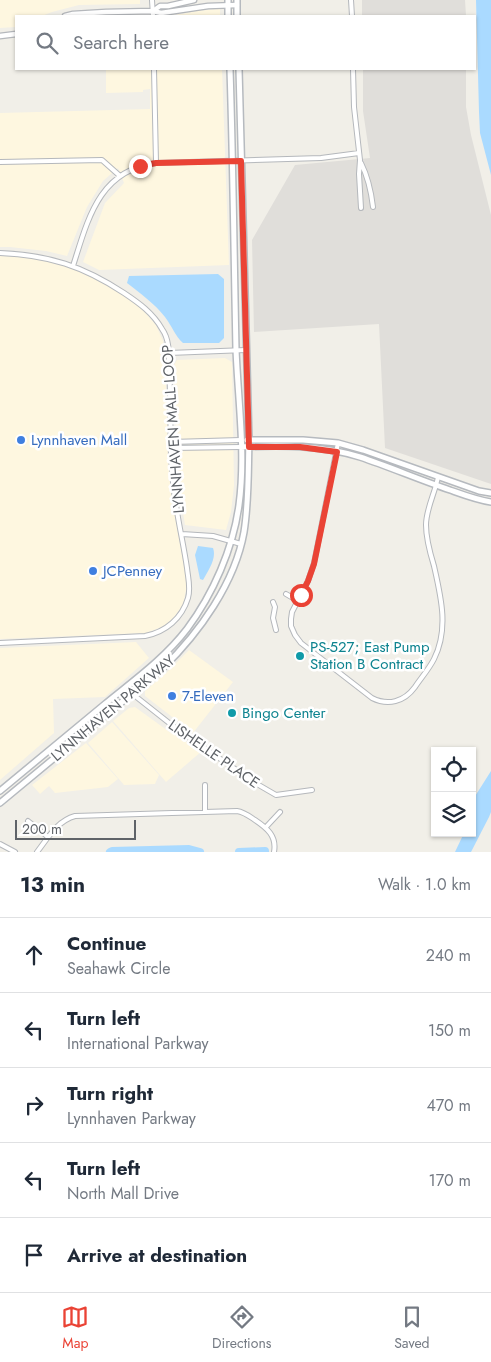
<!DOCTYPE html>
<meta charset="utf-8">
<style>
body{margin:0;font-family:Jost,sans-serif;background:#f2f2f3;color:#1f2937}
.controls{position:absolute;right:15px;bottom:15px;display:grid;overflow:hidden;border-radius:0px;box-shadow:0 1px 4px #0004}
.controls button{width:45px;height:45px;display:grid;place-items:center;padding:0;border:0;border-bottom:1px solid #e0e1e3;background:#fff;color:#1f2937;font:25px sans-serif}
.scale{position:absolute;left:15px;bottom:12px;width:121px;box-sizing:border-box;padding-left:5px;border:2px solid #5f6368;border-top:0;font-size:14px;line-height:18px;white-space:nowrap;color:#5f6368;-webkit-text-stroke:4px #fff;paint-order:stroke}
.stop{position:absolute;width:15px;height:15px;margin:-11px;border:4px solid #ea4335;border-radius:50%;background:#fff}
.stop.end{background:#ea4335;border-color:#fff;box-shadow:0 1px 5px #0008}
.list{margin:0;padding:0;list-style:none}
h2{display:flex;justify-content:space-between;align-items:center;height:65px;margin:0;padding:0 20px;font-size:21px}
h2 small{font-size:16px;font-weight:400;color:#747a83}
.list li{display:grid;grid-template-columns:32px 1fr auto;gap:15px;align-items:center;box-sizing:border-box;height:75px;padding:0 20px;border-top:1px solid #e0e1e3}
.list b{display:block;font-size:19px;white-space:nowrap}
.list p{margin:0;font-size:16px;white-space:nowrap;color:#747a83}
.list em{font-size:16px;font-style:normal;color:#747a83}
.icon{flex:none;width:28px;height:28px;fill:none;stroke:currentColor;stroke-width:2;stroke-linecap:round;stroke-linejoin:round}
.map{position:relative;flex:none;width:491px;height:852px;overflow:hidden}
.search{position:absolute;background:#fff;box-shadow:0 1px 4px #0004;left:15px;right:15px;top:15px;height:55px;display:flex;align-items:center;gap:12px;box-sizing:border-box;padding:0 18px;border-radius:0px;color:#747a83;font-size:19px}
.sheet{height:440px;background:#fff}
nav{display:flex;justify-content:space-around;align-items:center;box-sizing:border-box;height:70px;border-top:1px solid #e0e1e3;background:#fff;font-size:14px;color:#747a83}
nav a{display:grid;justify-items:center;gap:2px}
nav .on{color:#ea4335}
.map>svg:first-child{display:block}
</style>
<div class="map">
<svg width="491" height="852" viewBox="0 0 491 852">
<rect width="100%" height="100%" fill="#f1efe8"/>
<path fill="#fef7e0" d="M0,0H140V4L79,5L52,12L42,16H16V27L0,28Z
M220,9V16H160H171L196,11Z
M106,69H222L229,265L99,270L83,262L105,203L124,183L118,168L103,181L87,207L67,256L46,251L10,247H0V113L150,109V89L143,90V92L106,93Z
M0,256L26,257L57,263L89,275L118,291L142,309L156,325L163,341L167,400L170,479L175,516L186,577V590L183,605L172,620L164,626L146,633L0,639Z
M225,358L232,362L234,485L231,512L226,530L185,525L177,474L174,365L177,360Z
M136,642L149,658L105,697L53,699L54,733L0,780V648Z
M189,650L233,682L193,733L145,696V691L165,674Z
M135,707L171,733L202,751L166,782L113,721L129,708Z
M112,722L159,775L155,784L124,785L88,743Z
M86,743L118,779L108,787L55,793L49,786L40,794L32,785Z"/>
<path fill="#e0deda" d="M362,0H465L466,16H362Z
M363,69H466V107L471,135L491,215V484L385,448L379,324L254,332L252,240L295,165L370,158L363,111Z"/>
<path fill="#aadaff" d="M476,0H491V175L480,133L479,112Z
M218,274L224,279V338L219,343H183C175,336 172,326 165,317C155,304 140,293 127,283L129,276Z
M198,546L213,548C217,558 208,571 203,580L200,579L195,555Z
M491,771V812L489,817L471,852H455L464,833H472V817L473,815L472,801Z"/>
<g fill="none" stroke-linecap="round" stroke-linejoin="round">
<path stroke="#aadaff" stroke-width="8" d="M110,852L112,851L189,849L200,852
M239,852L265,851"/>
<g stroke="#b5b8bc" stroke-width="6">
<path id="minor" d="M152,0L153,16
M351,0L352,16
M154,69L156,163
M353,69L354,107L360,160L359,174L361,208
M0,162L102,160L120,176
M361,163C368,177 371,190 373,207
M0,253C49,255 83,266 124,293C139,303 153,313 162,329C170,340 169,355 169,369C171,398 170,427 171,456C172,472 173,489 176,505C179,526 184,547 187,568C188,578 191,588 188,598C182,618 166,632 145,636L0,643
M73,266C88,219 99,170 156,163L321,158L359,153
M169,353L246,350
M171,442L241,440
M338,443L314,563L308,581L292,612L291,619V626L295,635L301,643L372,698C388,706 404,702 415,687C421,678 429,669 434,659C449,629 441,597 434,566C430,553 426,539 426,525C426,509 435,493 438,477
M171,448L241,447
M182,534L213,536L241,544
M286,594L298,601
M273,602L275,607L273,618L276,630
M125,688L178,730L257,784L276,795L312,790
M205,811V785
M28,821L48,837
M266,827L280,812
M0,844L15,852
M37,852C48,838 57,821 75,816L237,811C244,812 249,816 255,820C267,828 277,836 274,852"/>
</g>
<g stroke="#b5b8bc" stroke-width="7">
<path id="tertiary" d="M153,11L160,6H168L194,0
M65,16L73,14L106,12L153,11L161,13L208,6L237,5
M0,36L16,34"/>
</g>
<g stroke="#b6babf" stroke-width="8">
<path id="secondary" d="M228,0V16
M237,0V16
M247,440H303L338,443L363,450L479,491L491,493
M241,447C280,445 322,445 360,457C390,467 420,480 450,490C464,495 477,500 491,502
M0,791C35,762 70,733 105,704C133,681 164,659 187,629C213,594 233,549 239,505C246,454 238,401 236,349C234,256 233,162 230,69
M0,803L163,668C199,633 235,583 244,532C249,501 248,471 249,440L239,69"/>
</g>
<use href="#minor" stroke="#fff" stroke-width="4"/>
<use href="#tertiary" stroke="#fff" stroke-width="4.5"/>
<use href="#secondary" stroke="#fff" stroke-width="5"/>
</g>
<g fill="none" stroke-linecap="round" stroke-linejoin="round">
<path stroke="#ea4335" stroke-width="6" d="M140,166L156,163L241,161L249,447H300L337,452L314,564L308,581L301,595"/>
</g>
<g fill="#3f7fe0" stroke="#fff" stroke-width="2">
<circle cx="21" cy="440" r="5"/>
<circle cx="93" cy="571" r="5"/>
<circle cx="172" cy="696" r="5"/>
</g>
<g fill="#0f9aa8" stroke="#fff" stroke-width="2">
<circle cx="300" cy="656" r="5"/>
<circle cx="232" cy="713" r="5"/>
</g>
<g text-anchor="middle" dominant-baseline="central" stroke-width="5" stroke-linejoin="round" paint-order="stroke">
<g font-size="15" fill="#5f6368" stroke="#fff">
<text transform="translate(173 429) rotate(-94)">LYNNHAVEN MALL LOOP</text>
<text transform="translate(113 708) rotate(-40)">LYNNHAVEN PARKWAY</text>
<text transform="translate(214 754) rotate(35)">LISHELLE PLACE</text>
</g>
<g font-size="15" fill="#366cbe" stroke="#fff" text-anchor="start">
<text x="31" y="440">Lynnhaven Mall</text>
<text x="103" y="571">JCPenney</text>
<text x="182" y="696">7-Eleven</text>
</g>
<g font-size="15" fill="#0d838f" stroke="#fff" text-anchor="start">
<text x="310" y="647">PS-527; East Pump<tspan x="310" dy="17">Station B Contract</tspan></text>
<text x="242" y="713">Bingo Center</text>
</g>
</g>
</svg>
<div class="controls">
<button><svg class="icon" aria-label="locate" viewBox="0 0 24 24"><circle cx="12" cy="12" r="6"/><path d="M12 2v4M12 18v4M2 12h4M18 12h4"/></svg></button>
<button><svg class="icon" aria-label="layers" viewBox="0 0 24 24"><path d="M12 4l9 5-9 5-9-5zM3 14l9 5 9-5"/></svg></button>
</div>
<div class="scale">200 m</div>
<div class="stop" style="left:301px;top:595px"></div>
<div class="stop end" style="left:140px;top:166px"></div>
<div class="search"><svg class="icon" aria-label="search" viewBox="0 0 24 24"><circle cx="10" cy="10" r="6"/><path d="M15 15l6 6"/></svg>Search here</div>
</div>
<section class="sheet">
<h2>13 min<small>Walk · 1.0 km</small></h2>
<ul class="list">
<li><svg class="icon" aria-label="ahead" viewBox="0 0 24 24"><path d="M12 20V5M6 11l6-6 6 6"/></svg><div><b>Continue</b><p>Seahawk Circle</p></div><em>240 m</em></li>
<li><svg class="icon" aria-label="left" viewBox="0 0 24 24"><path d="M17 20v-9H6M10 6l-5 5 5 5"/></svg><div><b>Turn left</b><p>International Parkway</p></div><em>150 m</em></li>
<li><svg class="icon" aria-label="right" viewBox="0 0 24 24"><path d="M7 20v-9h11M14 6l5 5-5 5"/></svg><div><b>Turn right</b><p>Lynnhaven Parkway</p></div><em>470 m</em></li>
<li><svg class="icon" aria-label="left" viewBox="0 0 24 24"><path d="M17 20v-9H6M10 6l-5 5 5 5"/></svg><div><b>Turn left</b><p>North Mall Drive</p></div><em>170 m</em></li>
<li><svg class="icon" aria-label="arrive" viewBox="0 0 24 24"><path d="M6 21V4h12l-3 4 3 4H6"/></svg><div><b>Arrive at destination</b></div></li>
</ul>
</section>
<nav>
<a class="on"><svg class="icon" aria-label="map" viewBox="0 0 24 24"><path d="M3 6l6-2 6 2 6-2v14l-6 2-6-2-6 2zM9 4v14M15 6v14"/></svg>Map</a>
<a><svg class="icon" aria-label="directions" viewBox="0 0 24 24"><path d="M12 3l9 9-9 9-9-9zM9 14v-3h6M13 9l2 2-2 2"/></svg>Directions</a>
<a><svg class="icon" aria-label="saved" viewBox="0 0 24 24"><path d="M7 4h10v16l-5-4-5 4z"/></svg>Saved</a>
</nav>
